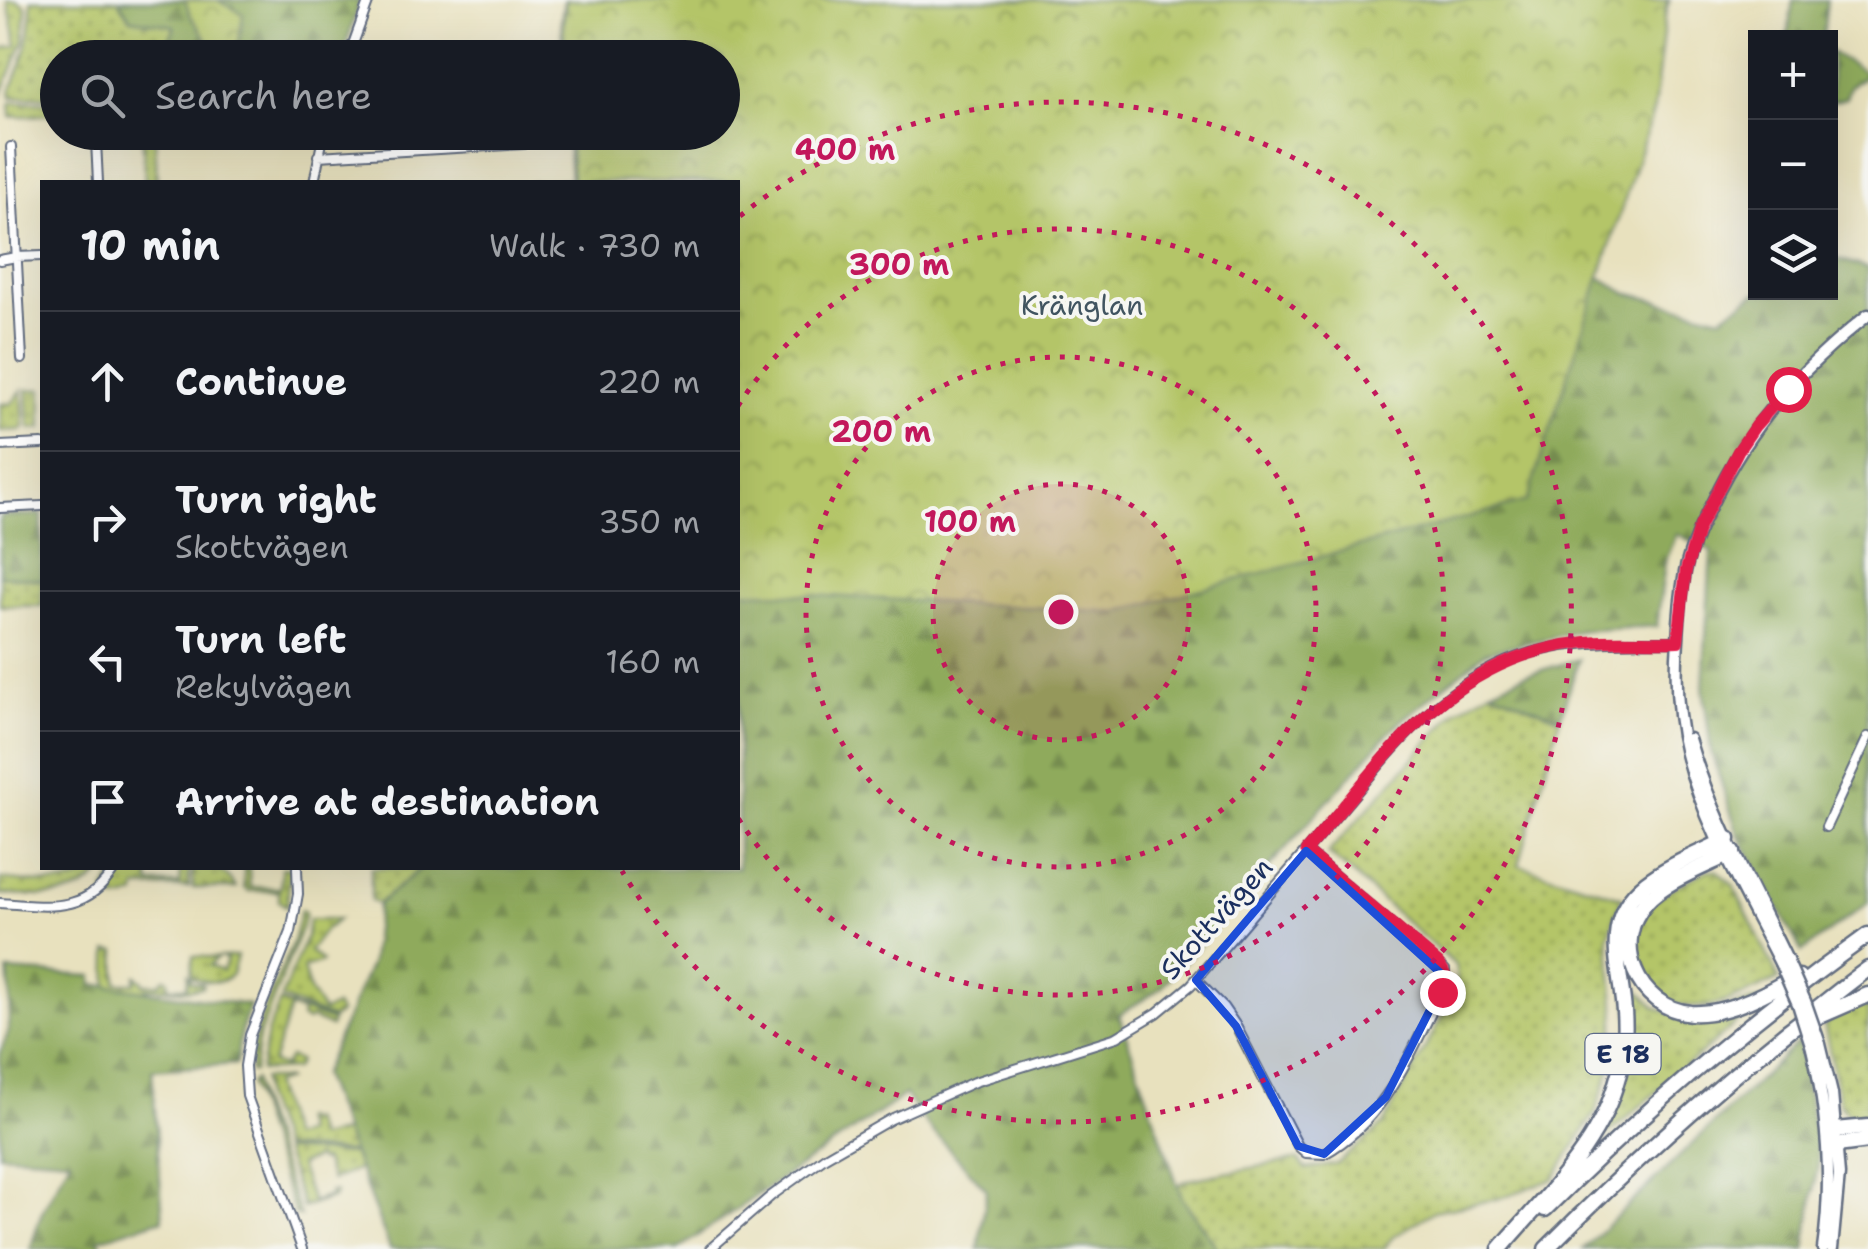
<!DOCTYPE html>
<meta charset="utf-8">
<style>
body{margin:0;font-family:"Shantell Sans",sans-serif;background:#20242c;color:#f1f3f6}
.controls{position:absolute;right:30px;top:30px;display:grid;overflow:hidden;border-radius:0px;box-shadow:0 10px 40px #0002}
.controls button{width:90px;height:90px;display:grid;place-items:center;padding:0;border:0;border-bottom:2px solid #363941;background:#171b24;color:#f1f3f6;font:50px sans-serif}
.stop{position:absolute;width:30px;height:30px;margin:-22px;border:8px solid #e11d48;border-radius:50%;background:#fff}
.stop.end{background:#e11d48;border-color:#fff;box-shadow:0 2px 10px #0008}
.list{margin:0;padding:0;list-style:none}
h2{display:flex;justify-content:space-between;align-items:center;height:130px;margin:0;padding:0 40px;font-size:42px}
h2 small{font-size:32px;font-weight:400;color:#9ea1a6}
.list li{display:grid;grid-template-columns:65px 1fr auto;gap:30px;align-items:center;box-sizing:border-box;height:140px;padding:0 40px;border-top:2px solid #363941}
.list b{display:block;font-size:38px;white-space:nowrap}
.list p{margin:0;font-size:32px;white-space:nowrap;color:#9ea1a6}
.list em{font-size:32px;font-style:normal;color:#9ea1a6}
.icon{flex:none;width:55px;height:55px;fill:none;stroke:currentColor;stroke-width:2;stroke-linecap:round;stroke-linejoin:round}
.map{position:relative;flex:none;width:1868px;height:1249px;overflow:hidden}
.search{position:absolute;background:#171b24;box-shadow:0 10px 40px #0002;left:40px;top:40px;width:700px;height:110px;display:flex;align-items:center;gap:25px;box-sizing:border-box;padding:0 35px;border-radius:55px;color:#9ea1a6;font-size:38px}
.panel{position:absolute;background:#171b24;box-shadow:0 10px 40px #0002;left:40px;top:180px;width:700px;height:690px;border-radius:0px}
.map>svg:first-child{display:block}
</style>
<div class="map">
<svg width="1868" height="1249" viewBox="0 0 1868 1249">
<defs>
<pattern id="grass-dots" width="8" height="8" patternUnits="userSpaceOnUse" patternTransform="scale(2.5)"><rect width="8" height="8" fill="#b4c568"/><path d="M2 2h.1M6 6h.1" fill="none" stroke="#92a059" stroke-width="1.8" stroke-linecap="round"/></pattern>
<pattern id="forest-firs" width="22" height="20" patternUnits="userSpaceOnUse" patternTransform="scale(2.5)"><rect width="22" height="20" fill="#8faa5c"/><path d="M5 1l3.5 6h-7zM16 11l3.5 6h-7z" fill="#748b4f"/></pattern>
<pattern id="park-crowns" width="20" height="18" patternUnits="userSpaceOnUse" patternTransform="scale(2.5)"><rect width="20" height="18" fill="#b4c568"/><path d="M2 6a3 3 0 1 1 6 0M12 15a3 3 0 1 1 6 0" fill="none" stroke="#92a059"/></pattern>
</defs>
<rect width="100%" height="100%" fill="#f6f6f2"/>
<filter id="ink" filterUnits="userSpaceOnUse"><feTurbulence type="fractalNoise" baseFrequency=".01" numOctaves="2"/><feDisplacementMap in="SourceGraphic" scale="20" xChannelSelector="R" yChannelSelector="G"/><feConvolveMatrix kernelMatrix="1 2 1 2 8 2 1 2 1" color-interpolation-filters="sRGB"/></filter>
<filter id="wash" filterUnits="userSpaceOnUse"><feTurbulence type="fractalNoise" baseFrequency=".0048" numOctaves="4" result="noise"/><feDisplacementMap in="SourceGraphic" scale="40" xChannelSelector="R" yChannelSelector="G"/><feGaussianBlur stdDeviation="2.25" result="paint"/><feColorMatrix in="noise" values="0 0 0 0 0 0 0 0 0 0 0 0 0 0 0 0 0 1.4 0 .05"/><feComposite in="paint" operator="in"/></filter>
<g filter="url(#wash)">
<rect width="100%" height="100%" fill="#e8e1be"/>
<path fill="url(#grass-dots)" stroke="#687a63" stroke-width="2.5" d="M7,0H17L26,6L24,41L0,97V49L17,45Z
M31,0H120V4L174,26L173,32L192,47L195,57L58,58L57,97H11L10,92C24,57 32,39 31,0Z
M13,102H57V114L11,117L10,104Z
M142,133H155L157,182H145Z
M42,389V428L31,429L29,426L27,390Z
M22,390L24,427L22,430L0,431V404L12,403Z
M0,575L42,580V606H0Z
M1491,690L1560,718L1519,865L1622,897L1608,937L1615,1003L1614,1060L1595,1113L1554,1179L1497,1199L1434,1211L1392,1238L1383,1249H1218L1182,1198L1177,1185L1188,1180L1298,1159L1306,1169L1337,1164L1383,1125L1453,997L1457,980L1455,965L1328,853L1456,711Z
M94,868H104C83,904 36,896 0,894V879C26,881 78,892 94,868Z
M120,868H149L150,884H180L181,868H189V887L137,888L136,895C124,899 115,903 105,894V889Z
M193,868C214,867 225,868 236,888H193Z
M244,868H249L250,887L280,888L282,868H290L287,907L279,901V891H248L244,888Z
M371,868H421V869L378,904L371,901Z
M1708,870H1716L1733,885L1779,979C1753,991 1727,1005 1698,1007C1647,1009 1616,946 1649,907C1664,890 1689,880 1708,870Z
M301,910L305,912L302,927L259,1036L254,1072H250C250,1026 278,983 293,941C296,931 298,920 301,910Z
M309,919H339L325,930L309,951L322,961L320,963L303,968L310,992L323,1012L335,1006L340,1013L332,1019L281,998L307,934Z
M108,951H116L117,983H135L136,976L143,981V984H159L164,978L168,979L169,987H187L188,975L192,982L203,984V987L186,990L149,988L141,992L107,990Z
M193,956L218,958L210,965L222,971L227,960L222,957L237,956C236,960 233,971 232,974C224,986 201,982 191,976Z
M1622,957L1635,987L1655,1007L1681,1017L1764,999L1593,1147C1607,1121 1621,1096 1628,1067C1636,1032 1626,992 1622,957Z
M280,1002L332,1021L330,1027L311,1018L308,1021L301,1018L302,1012L290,1008L272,1063L284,1067L289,1057L299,1061L295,1069L260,1071L267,1033Z
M1868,1003V1118C1854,1119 1848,1117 1840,1105L1824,1024L1854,1007Z
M262,1079H288L273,1084L291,1138L305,1133L301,1119L304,1118L306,1122L311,1120L318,1138L345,1132L352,1152L282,1148L264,1099Z
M254,1080L258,1101L300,1216L295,1214L267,1136L250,1083Z
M283,1150L353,1154L359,1169L331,1180L323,1160L319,1161L317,1158L299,1165L312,1202L330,1196V1192H335L334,1197L303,1208Z"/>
<path fill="url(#forest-firs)" stroke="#556c5d" stroke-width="2.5" d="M120,0H360L342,58H212L195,57L192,48H177L169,39L173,32L174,26L131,19L120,4Z
M564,0H1669L1633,141L1559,253L1627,293L1721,317L1756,293L1830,292L1831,257L1868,268V903L1802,952L1738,834L1711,752L1703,686L1711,551L1677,534L1665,563L1657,626L1579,631L1486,652L1394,727L1161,988L1119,1015L1182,1198L1218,1249H978L987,1190L926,1124L905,1095L678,1249H390L322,1075L371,962L378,904L421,868H738V182L570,180L567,133L722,132V58L563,57L561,20Z
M1793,0H1827L1823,37H1787Z
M1831,52L1868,74L1850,86L1846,98L1831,102Z
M42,514V580L0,575V516Z
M1579,659L1560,718L1491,690L1524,675Z
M8,971L93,976V984L250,1005L241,1032L236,1064L152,1070L163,1219L99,1239L102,1249H30L42,1212L70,1159L0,1154V1052L8,1033L10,994Z
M1799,1041L1819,1159L1805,1249H1583Z"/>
<path fill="url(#park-crowns)" stroke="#687a63" stroke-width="2.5" d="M185,0H217L243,14L238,50L209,42L190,15Z
M566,0H1667L1654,109L1527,501L1117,612L738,591V182H530L572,179L569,133L722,132V58L565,57L563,26Z"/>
</g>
<g filter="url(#ink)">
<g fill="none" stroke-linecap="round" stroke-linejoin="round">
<g stroke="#636d80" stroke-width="12">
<path id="street" d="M348,58L369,0
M96,141L98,182
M11,147L22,359
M318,156L524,144L523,132
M314,182L324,132
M0,260L16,257L42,256
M0,446L42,444
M0,508L42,506
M1826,827L1868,737
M297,868L298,894L291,932L250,1035L245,1066L247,1096L302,1249
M0,903C48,906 86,915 115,868
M1196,980L1223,1007L1236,1026L1298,1146L1306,1153L1324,1154C1386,1120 1411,1051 1442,991L1445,984V970L1306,851
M710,1249L771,1196L825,1157L891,1119L974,1082L1117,1037L1157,1013L1191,985C1238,931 1284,877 1331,822C1386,759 1436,686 1518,657C1570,639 1624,642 1678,641"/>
</g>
<g stroke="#636d80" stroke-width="15">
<path id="secondary" d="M1689,739C1712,817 1752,887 1787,960
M1780,963C1746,895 1705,828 1686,754C1677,718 1675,678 1678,640C1679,618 1681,594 1685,572C1690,547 1702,523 1713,501C1751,422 1800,370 1868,315
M1820,1044L1832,1094L1839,1175L1832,1249
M1812,1048C1828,1115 1833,1180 1823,1249"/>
</g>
<g stroke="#636d80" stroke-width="19">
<path id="highway" d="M1733,852C1707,866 1666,880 1646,902C1610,942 1637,1008 1691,1013C1726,1015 1763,996 1792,978L1799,977
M1813,1019L1868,995
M1836,1130L1868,1127
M1837,1145L1868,1141
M1545,1209C1646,1109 1753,1017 1868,935
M1500,1249C1542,1200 1595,1150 1615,1087C1623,1063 1626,1037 1624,1011C1620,963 1601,919 1646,883C1670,864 1701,853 1728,839
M1546,1249C1623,1172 1703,1099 1788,1031C1815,1011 1841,988 1868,969"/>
</g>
<use href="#street" stroke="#fff" stroke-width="8"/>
<use href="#secondary" stroke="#fff" stroke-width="10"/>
<use href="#highway" stroke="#fff" stroke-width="14"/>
<g stroke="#636d80" stroke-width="15" stroke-linecap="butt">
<path id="secondary-bridge" d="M1787,960L1805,1001L1820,1044
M1780,963L1798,1004L1812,1048"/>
</g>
<use href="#secondary-bridge" stroke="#fff" stroke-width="10"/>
</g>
</g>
<g fill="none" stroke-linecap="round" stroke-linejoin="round" filter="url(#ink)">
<path stroke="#e11d48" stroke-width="12" d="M1442,992C1447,980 1447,973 1438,963L1306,851C1389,755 1449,656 1586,642C1616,639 1647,642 1678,641L1686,570L1698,530L1738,451L1755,426L1788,389"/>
</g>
<path fill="#1d4ed8" fill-opacity="0.2" stroke="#1d4ed8" stroke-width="8" stroke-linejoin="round" d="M1306,851L1446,978L1386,1097L1324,1154L1298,1146L1236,1026L1196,980Z"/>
<circle cx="1061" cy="612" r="128" fill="#c2185b" fill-opacity=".12"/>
<g fill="none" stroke="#c2185b" stroke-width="5" stroke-dasharray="5 10">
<circle cx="1061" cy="612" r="128"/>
<circle cx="1061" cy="612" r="255"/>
<path d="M738 406A383 383 0 1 1 738 818"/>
<path d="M740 216A510 510 0 1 1 622 871"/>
</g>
<g text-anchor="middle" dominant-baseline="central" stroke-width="8" stroke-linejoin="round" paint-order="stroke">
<rect fill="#f6f6f2" stroke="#5d6b8a" stroke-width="2.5" x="1585.5" y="1034" width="75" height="40" rx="8"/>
<g font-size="25" font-weight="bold" fill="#1b2f5e">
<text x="1623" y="1054">E 18</text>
</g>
<g font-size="28" fill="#415460" stroke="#f6f6f2">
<text x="1082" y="305">Kränglan</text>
</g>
<g font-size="28" fill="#1b2f5e" stroke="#f6f6f2">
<text transform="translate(1216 918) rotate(-48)">Skottvägen</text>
</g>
</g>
<circle cx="1061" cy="612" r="15" fill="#c2185b" stroke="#f6f6f2" stroke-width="5"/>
<g font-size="30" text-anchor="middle" font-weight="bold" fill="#c2185b" stroke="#f6f6f2" stroke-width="8" stroke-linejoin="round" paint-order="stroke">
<text x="845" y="160">400 m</text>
<text x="899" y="275">300 m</text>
<text x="881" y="442">200 m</text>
<text x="970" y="532">100 m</text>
</g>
</svg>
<div class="controls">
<button>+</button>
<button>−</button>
<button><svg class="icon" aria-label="layers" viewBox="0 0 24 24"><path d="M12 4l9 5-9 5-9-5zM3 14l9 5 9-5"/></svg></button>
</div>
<div class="stop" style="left:1788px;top:389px"></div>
<div class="stop end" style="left:1442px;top:992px"></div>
<div class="search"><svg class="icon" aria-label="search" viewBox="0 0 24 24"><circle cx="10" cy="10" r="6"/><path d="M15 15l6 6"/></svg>Search here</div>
<section class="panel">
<h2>10 min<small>Walk · 730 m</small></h2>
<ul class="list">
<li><svg class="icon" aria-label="ahead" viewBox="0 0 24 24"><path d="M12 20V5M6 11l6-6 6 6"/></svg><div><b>Continue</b></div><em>220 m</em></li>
<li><svg class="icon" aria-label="right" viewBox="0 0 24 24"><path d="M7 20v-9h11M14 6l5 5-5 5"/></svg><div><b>Turn right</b><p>Skottvägen</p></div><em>350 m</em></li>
<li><svg class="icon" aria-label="left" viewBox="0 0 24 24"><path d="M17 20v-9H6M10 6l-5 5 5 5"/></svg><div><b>Turn left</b><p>Rekylvägen</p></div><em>160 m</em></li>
<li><svg class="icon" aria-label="arrive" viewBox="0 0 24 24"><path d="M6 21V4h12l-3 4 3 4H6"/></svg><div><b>Arrive at destination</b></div></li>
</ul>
</section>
</div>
